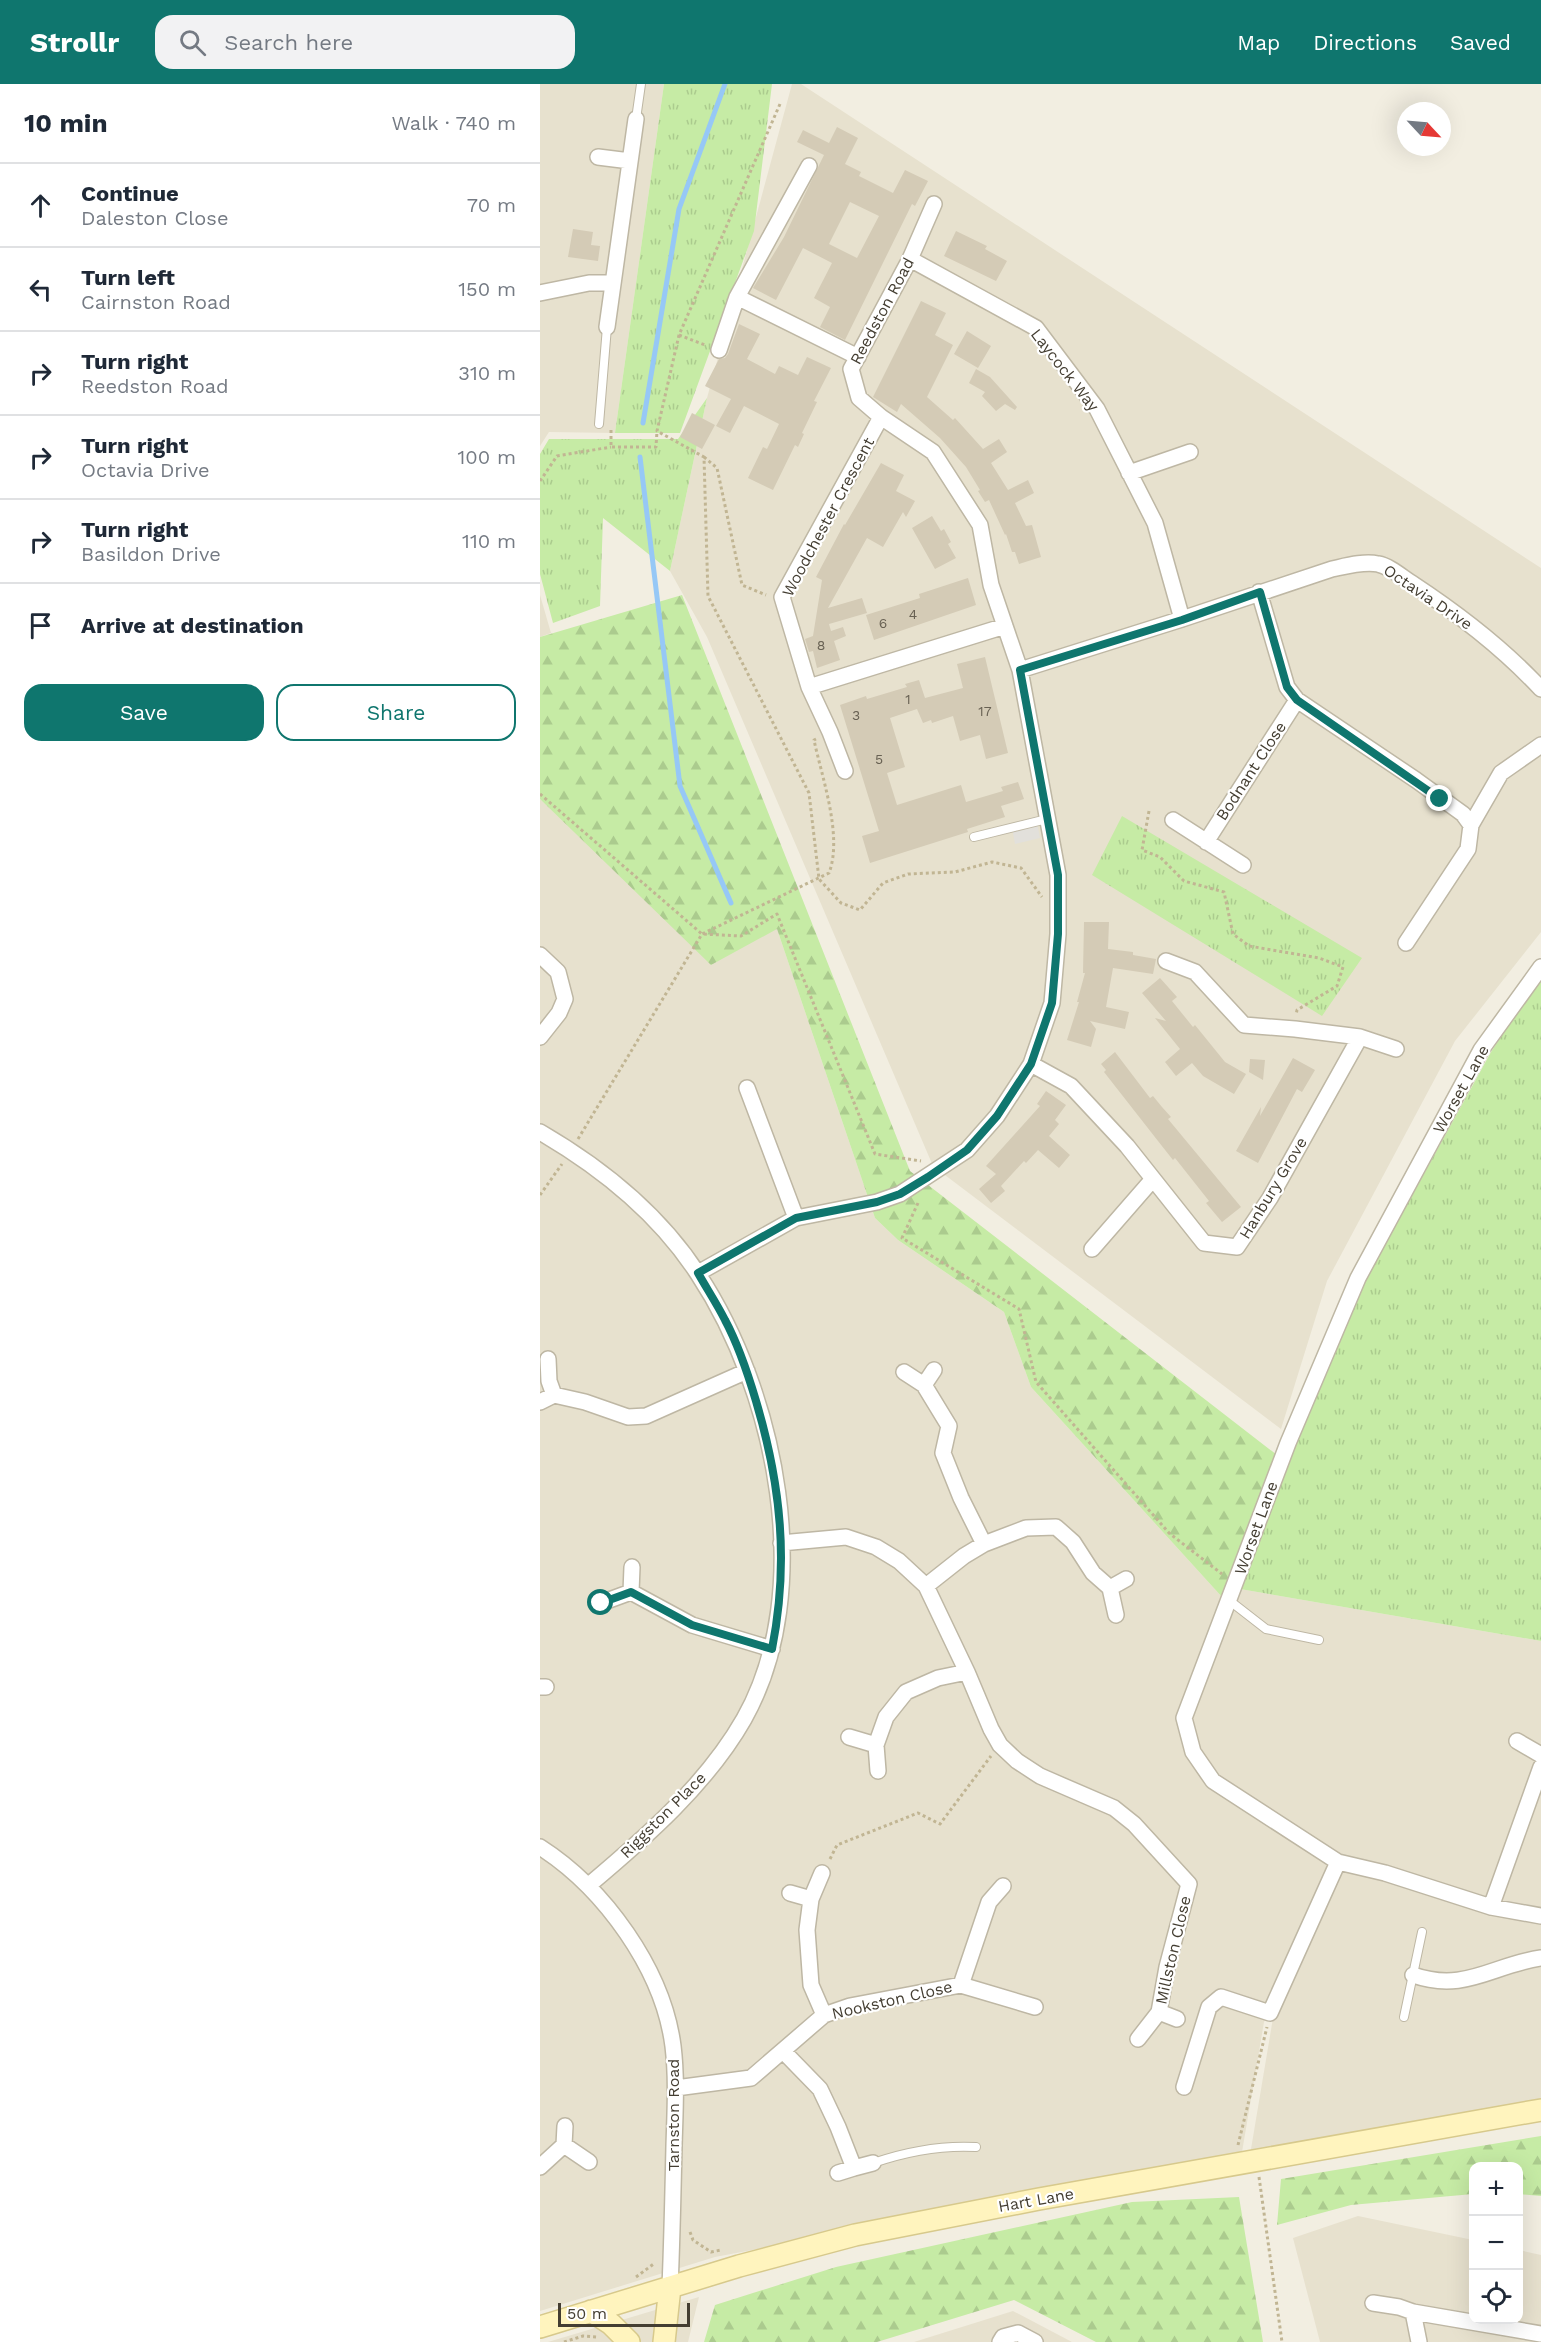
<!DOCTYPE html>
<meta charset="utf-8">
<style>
body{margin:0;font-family:"Work Sans",sans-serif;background:#f2f2f3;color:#1f2937}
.controls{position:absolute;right:18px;bottom:18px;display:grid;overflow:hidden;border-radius:12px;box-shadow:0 6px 24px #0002}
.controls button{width:54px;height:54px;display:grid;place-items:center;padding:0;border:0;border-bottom:2px solid #e0e1e3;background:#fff;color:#1f2937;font:30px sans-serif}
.compass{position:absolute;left:857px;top:18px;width:54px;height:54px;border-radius:50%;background:#fff;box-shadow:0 6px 24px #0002;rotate:116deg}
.scale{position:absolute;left:18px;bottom:15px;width:132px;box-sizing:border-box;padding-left:6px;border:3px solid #443e32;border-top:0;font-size:16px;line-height:21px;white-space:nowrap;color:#443e32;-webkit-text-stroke:4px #fff;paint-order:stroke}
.stop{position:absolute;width:18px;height:18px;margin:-14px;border:4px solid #0f766e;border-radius:50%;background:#fff}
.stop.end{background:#0f766e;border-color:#fff;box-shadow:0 2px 6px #0008}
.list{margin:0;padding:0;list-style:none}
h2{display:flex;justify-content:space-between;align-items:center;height:78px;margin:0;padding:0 24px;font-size:26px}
h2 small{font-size:20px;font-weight:400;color:#747a83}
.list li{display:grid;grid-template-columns:39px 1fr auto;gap:18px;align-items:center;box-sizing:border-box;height:84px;padding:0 24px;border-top:2px solid #e0e1e3}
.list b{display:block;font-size:22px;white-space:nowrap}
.list p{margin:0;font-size:20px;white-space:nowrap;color:#747a83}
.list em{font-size:20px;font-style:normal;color:#747a83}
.actions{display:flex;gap:12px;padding:18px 24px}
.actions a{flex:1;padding:14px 0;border:2px solid #0f766e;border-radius:18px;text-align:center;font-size:21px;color:#0f766e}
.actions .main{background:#0f766e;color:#fff}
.icon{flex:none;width:33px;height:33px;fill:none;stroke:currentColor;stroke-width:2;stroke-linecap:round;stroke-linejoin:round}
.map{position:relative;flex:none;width:1001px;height:2258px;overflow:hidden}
header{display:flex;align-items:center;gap:36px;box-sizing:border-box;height:84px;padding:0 30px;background:#0f766e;color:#fff}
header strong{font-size:28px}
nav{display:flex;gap:33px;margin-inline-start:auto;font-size:21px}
.search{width:420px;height:54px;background:#f2f2f3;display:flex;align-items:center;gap:15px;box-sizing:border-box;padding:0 21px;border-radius:18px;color:#747a83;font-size:22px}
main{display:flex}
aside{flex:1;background:#fff}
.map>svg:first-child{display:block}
</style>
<header>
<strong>Strollr</strong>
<div class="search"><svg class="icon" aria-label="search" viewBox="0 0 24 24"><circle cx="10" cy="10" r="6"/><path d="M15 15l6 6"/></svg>Search here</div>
<nav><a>Map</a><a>Directions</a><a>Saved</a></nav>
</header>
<main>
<aside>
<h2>10 min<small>Walk · 740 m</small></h2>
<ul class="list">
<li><svg class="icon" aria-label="ahead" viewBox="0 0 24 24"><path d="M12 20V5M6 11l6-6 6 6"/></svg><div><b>Continue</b><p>Daleston Close</p></div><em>70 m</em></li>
<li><svg class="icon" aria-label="left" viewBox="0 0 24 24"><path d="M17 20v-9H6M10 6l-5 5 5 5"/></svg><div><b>Turn left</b><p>Cairnston Road</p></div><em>150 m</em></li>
<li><svg class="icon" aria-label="right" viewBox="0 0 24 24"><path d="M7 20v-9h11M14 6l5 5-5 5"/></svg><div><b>Turn right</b><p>Reedston Road</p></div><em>310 m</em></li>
<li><svg class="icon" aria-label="right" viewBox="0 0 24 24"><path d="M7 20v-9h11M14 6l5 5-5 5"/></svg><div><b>Turn right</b><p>Octavia Drive</p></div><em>100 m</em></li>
<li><svg class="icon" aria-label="right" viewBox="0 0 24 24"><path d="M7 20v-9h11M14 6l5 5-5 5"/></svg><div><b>Turn right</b><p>Basildon Drive</p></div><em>110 m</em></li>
<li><svg class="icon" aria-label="arrive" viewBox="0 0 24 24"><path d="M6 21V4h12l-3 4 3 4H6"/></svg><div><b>Arrive at destination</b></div></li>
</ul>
<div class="actions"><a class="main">Save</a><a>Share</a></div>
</aside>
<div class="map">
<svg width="1001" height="2258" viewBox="0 0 1001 2258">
<defs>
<pattern id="grass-tufts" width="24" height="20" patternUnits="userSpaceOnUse" patternTransform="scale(1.5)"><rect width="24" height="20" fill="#c6eba5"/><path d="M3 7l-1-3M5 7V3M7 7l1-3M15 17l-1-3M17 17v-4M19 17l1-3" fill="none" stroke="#abcb8e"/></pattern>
<pattern id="forest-firs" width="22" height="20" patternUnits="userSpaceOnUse" patternTransform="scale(1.5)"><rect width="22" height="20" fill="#c6eba5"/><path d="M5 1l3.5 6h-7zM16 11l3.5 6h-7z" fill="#abcb8e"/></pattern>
</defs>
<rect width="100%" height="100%" fill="#f2eee1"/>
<path fill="#e7e1ce" d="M0,0H124L75,349L9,348L0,362Z
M252,0H261L1001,484V848L915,957L787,1197L741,1345L393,1082L167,553L130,487L167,314Z
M0,511L11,549L0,553Z
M0,715L7,721L237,845L335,1134L358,1156L464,1228L491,1303L682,1513L640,1634L650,1673L794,1781L724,1938L701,2074L175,2173L0,2227Z
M700,1505L1001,1557V2020L710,2071L733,1934L804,1773L680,1694L660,1666L652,1635Z
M818,2132L933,2156V2236H978L979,2166L1001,2171V2258H780L753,2154Z
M159,2213L148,2258H8Z
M473,2227L532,2258H374Z"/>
<path fill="url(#grass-tufts)" d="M124,0H232L214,147L140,349H75Z
M167,314L130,487L63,434L60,522L13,539L0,490V370L9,355H138Z
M582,732L822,874L782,932L552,791Z
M1001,891V1557L700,1505L755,1362L826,1195L951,968Z"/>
<path fill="url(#forest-firs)" d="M142,511L370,1087L737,1371L682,1513L491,1303L464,1228L358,1156L335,1134L237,845L171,881L0,715V553Z
M1001,2052V2112L979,2110L978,2082H933V2110L811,2121L737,2141L741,2095Z
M699,2113L723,2258H556L474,2216L337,2258H164L175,2221L296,2183L592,2118Z"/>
<path fill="#e2e0db" d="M497,738L500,754L475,760L472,744Z"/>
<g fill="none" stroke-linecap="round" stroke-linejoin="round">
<path stroke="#96c8f6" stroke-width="5" d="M103,339L139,125L185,0
M100,373L140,702L191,819"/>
</g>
<path fill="#d4cbb6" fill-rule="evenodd" d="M297,43L318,54L305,80L321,88L319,92L353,109L365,86L388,97L375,122L372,120L305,256L280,243L290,223L274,214L292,179L263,164L236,216L213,204L244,153L284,71L257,58L263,46L289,59ZM310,118L339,132L317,174L289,160Z
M33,145L53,148L51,161L60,162L58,177L28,173Z
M416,147L447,162L445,165L467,177L456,197L404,172Z
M381,217L406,229L395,251L413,261L387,313L413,336L415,334L443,365L459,355L467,368L451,379L468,406L488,396L494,409L475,419L486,442L492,441L501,473L479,480L475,468H472L466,450L465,451L449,416L445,418L438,407L440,406L426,383L400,354L361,320L357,328L333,313Z
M199,240L220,250L207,275L235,290L239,282L258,291L267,273L291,284L274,317L277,318L262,349L264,350L258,363L255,361L233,406L208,394L223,363L227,365L239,340L204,322L190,349L176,342L191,315L165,302L179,275L185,274L188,270Z
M427,247L451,262L438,284L414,270Z
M436,285L450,293L477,323L475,326L465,320L456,327L442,312L445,308L429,299Z
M152,329L175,341L162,365L140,353Z
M341,379L364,391L356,407L375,417L366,433L363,428L343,463L327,454L288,524L322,514L327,529L289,540L291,547L303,543L306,552L294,557L300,576L277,584L273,567L269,568L265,555L273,552L282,496L276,493L304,440L305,441Z
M392,432L401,447L404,445L411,458L408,460L416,474L395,485L372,444Z
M428,494L436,521L334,556L326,531L380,514L379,510Z
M445,573L468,669L446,675L440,651L420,657L413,632L392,639L391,636L383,639L377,625L350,634L365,683L347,689L357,721L421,701L426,718L463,707L461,703L478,698L484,715L461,722L465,733L427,745L428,748L330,779L322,752L339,747L300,621L326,612L327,615L367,603L365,600L379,596L385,614L423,604L417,580Z
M544,838H569L568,865L593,868V871L616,875L613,890L573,884L566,923L589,928L585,945L550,937L556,945L551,963L527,956L539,918H537L545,889H543Z
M620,894L637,913L632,917L653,943L655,941L685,978L706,990L694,1010L663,992L652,979L636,992L625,978L640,965L615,934L626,937L602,909Z
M575,968L610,1014L613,1012L622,1023L631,1033L628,1035L701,1123L682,1138L666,1119L669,1117L635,1074L633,1076L618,1057L564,988L566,986L561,980Z
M753,974L775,986L762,1008L757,1005L718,1079L696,1067L721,1023L720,1032Z
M710,975L725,976L723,996L709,988Z
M506,1007L526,1021L515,1036L519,1040L509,1052L530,1071L519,1084L498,1066L486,1079L484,1077L461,1102L465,1107L451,1119L439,1105L456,1090L446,1082L500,1022L497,1020Z"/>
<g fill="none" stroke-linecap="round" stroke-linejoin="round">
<g stroke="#beb7a4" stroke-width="10">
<path id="lane" d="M96,35L101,0
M59,340L67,243
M434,753L507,735
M690,1517L726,1545L779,1556
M864,1933L882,1848
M333,2079C368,2067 400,2061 436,2063"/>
</g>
<g stroke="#beb7a4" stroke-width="18">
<path id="street" d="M58,73L90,77
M370,175L496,244L557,325L615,439L642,535
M0,209L49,199H73
M197,213L318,273
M67,243L96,35
M179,266L197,213L269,82
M589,389L650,368
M719,508L747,603L757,616L876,696L923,730L931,741L928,765L866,859
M480,586L642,535L792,485C806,482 824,477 838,480C850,482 863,494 873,500C920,531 963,564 1001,605
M269,603L465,542
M305,687L290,648L269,603L242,513L341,333
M633,736L703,781
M931,741L961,689L1001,661
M666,758L757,616
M0,871L18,888L25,915L19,929L0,953
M626,877L655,888L704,941L755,945L820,953L856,965
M1001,883L941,966L818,1194L748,1359L644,1634L653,1668L673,1697L798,1778L845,1789L951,1823L1001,1832
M491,980L531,1002L587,1062L664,1159L697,1163L730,1114L820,953
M207,1004L256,1134
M0,1048C62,1084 119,1130 158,1190C236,1308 277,1506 204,1635C167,1700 106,1753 49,1801
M552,1165L613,1095
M158,1189L256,1134L337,1118L360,1110L427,1066L457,1032L491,980L512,919L518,850V791L480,586L451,501L440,441L393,368L341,333L319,314L311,285L370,175L394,120
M8,1275L9,1297L14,1311
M364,1288L384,1301L409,1342L403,1369L421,1414L444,1460
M384,1301L394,1286
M0,1318L14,1311L45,1318L88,1333L106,1332L207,1287
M241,1459L306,1453L336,1463L359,1477L386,1502L427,1588L451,1645L460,1661L477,1677L500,1692L574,1724L594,1740L649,1800L627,1883L619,1928L598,1955
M386,1502L424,1472L444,1460L486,1444L516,1443L533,1458L553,1489L570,1504L576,1531
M570,1504L586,1495
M91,1508L152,1541L232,1565
M61,1519L91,1508L92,1483
M0,1603H6
M309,1653L336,1661
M977,1657L1001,1671
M338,1687L336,1661L346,1633L366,1608L398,1594L427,1588
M0,1763C64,1804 123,1885 133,1962C137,1995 135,2028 134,2062C133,2109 132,2156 130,2203
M282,1789L271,1815L267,1846L271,1901L284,1931
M250,1809L271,1815
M951,1823L1001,1683
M873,1891C925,1909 952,1881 1001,1874
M421,1901L495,1923
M619,1928L637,1935
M243,1967L280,2005L298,2043L314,2084L333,2079
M644,2003L669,1923L681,1913L730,1929L798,1778
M136,2004L211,1994L284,1931L310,1922L421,1901L449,1818L463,1802
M25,2042L24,2061L49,2078
M0,2083L24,2061
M298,2089L314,2084
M833,2219L859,2223L873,2228
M460,2258L463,2253L478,2249L495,2258
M879,2258L873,2228L1001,2250"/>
</g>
<g stroke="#d7c98c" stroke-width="24">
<path id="secondary" d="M51,2227L71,2240L89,2258
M0,2243L199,2182L315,2151L499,2115L1001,2026
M124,2258L130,2203"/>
</g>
<path stroke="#c1b593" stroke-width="3" stroke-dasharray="3 3" stroke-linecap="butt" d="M240,20L139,251L117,347L164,373L168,512L269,709L279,795L301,819L320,826L343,799L368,790L415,788L452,778L481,784L502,813
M139,251L165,261
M71,346V363H116L117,347
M164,373L177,384L202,501L226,511
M0,397L17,372L71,363
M0,710L162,850L201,852L237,830L335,1070L381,1077
M609,727L602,766L620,773L644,797L684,808L693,850L709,862L779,874L803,883L797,902L757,926L756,931
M38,1055L162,850L289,789C303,752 282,694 274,656L276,655
M0,1111L22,1080
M378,1119L362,1154L479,1225L496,1298L629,1449L682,1490
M290,1775L297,1761L378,1729L400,1740L451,1672
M698,2061L727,1943
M719,2093L742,2258
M150,2148L153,2156L171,2168L181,2166
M96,2193L115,2179
M24,2258L43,2252L57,2253"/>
<use href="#lane" stroke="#fff" stroke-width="8"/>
<use href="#street" stroke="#fff" stroke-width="15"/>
<use href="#secondary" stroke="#fff4be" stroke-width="21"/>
</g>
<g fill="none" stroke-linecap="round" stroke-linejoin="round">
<path stroke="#0f766e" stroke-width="8" d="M61,1519L91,1508L152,1541L232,1565C249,1479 241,1401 216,1317C208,1290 199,1262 185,1236C177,1220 167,1205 158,1189L256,1134L337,1118L360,1110L388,1093L427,1066L457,1032L491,980L512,919L518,850V791L480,586L642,536L720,508L747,603L757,616L900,715"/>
</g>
<g text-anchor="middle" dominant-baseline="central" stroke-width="4.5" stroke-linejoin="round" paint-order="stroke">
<g font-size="14" fill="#686153">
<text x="373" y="530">4</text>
<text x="343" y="539">6</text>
<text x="281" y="561">8</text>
<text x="368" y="615">1</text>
<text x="445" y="627">17</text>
<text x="316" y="631">3</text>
<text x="339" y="675">5</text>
</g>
<g font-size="16" fill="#443e32" stroke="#fff">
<text transform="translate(342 227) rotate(-62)">Reedston Road</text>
<text transform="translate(525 286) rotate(52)">Laycock Way</text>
<text transform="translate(288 433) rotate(-62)">Woodchester Crescent</text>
<text transform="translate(888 513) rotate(34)">Octavia Drive</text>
<text transform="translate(711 687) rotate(-57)">Bodnant Close</text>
<text transform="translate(921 1005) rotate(-61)">Worset Lane</text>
<text transform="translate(733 1104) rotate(-59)">Hanbury Grove</text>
<text transform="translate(716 1444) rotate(-70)">Worset Lane</text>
<text transform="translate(123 1731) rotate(-45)">Riggston Place</text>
<text transform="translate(633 1866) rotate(-77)">Millston Close</text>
<text transform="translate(352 1916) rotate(-13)">Nookston Close</text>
<text transform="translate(133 2031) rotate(-90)">Tarnston Road</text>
<text transform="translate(496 2116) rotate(-10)">Hart Lane</text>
</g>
</g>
</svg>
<div class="controls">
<button>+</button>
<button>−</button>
<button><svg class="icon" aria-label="locate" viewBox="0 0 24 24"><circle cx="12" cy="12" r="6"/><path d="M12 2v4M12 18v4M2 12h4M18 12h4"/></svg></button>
</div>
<svg class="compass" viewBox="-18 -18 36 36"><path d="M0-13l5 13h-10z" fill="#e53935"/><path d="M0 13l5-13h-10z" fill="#747a83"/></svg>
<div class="scale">50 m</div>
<div class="stop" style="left:61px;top:1519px"></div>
<div class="stop end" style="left:900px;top:715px"></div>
</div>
</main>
